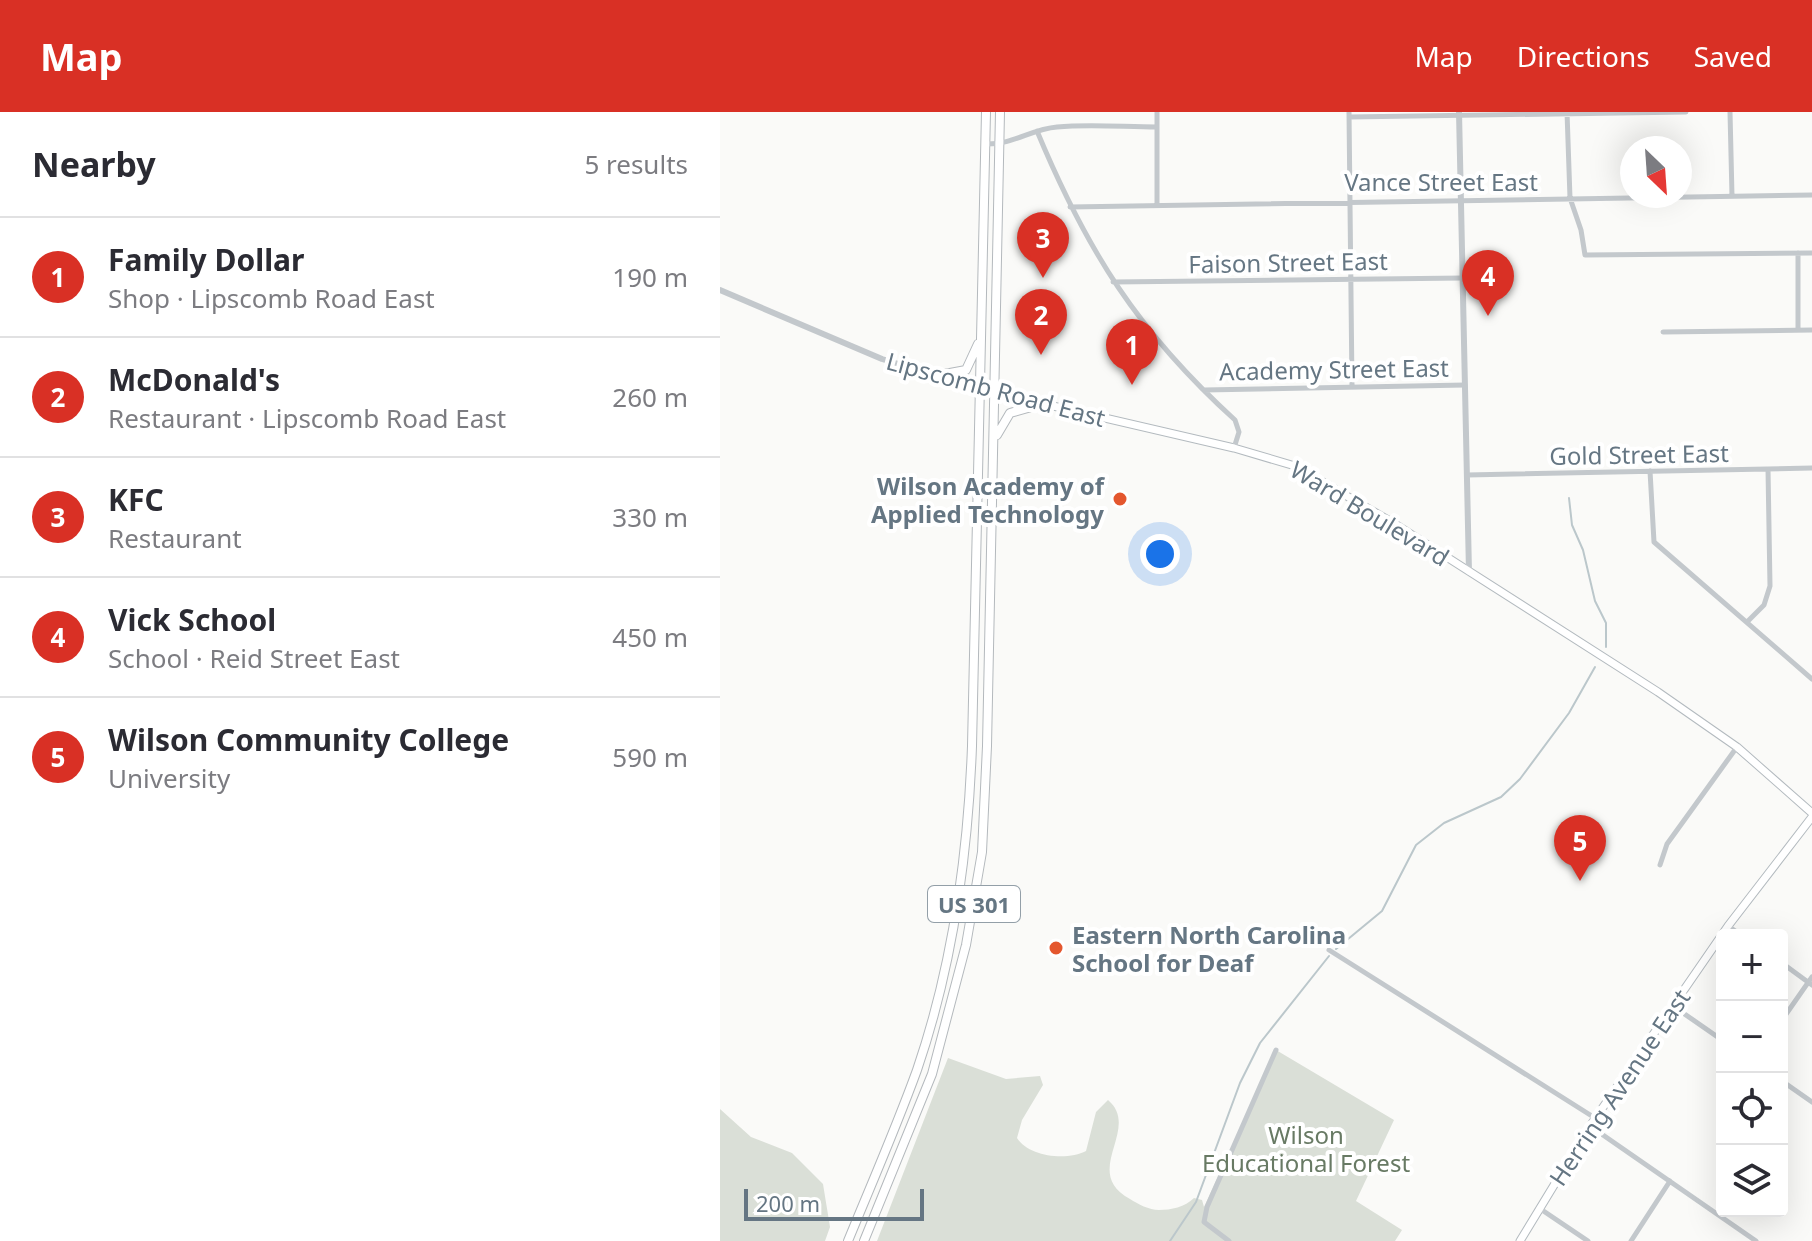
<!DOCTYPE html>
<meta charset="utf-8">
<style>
body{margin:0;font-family:"Noto Sans",sans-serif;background:#f2f2f3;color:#2b2b33}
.controls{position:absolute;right:24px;bottom:24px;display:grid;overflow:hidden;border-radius:8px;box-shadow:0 8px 32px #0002}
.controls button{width:72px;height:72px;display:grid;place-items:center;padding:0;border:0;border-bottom:2px solid #e1e1e2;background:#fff;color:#2b2b33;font:40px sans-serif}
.compass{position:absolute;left:900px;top:24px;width:72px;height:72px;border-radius:50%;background:#fff;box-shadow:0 8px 32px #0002;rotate:155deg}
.scale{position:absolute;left:24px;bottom:20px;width:180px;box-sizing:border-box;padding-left:8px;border:4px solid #657683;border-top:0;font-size:22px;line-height:28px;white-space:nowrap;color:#657683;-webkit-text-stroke:6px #fff;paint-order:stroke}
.you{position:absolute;left:440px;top:442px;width:28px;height:28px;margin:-20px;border:6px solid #fff;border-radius:50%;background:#1a73e8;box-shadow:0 0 0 12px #1a73e833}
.badge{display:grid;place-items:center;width:52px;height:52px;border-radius:50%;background:#d93025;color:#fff;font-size:26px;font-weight:700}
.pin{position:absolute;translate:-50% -66px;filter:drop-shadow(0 2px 4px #0008)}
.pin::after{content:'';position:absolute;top:42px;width:28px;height:24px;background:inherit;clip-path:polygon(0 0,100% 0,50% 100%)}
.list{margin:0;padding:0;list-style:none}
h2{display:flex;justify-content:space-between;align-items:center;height:104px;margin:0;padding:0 32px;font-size:34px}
h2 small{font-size:26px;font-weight:400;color:#7c7c81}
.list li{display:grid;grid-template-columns:52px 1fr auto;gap:24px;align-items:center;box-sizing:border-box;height:120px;padding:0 32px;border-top:2px solid #e1e1e2}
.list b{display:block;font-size:30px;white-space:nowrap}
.list p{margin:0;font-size:26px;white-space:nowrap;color:#7c7c81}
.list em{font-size:26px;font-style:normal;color:#7c7c81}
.icon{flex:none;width:44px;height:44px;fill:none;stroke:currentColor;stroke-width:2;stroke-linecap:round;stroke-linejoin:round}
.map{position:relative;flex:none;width:1092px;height:1129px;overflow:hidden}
header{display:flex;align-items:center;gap:48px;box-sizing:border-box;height:112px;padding:0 40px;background:#d93025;color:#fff}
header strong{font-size:38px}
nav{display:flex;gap:44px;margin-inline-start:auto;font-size:28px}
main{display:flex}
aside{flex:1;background:#fff}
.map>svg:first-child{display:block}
</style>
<header>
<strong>Map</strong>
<nav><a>Map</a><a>Directions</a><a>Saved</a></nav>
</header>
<main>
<aside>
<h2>Nearby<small>5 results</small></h2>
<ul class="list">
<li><span class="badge">1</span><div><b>Family Dollar</b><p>Shop · Lipscomb Road East</p></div><em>190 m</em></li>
<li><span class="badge">2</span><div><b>McDonald's</b><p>Restaurant · Lipscomb Road East</p></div><em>260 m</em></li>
<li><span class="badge">3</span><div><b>KFC</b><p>Restaurant</p></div><em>330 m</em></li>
<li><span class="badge">4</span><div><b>Vick School</b><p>School · Reid Street East</p></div><em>450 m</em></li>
<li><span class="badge">5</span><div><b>Wilson Community College</b><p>University</p></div><em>590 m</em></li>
</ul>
</aside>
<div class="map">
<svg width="1092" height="1129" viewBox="0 0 1092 1129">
<rect width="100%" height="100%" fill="#fafaf8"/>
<path fill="#dadfd7" d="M556,938L674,1008L636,1089L682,1118L675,1129H157L228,946L286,967L320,964L323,973L302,1008L297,1026C309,1045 347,1049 366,1039L376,1000L388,988C422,1017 360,1060 410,1087C418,1092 429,1098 439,1098C451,1098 465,1095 474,1086L482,1088L484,1095Z
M0,997L31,1025L72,1041L103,1072L110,1115L105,1129H0Z"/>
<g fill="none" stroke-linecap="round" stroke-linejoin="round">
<path stroke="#bbc7cb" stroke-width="2" d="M849,386L852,413L863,438L875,489L886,511V535
M616,837L662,799L696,733L724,711L781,685L800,667L849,601L875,555
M450,1129L476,1090L520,971L540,931L609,844"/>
<g stroke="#b3babf" stroke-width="9">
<path id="secondary" d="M260,277L514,336L575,354L675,412L938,580L1017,635L1092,701
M800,1129L870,1014L1008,814L1092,705"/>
</g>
<g stroke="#b4b9bd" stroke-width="10">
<path id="trunk" d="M214,264L246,258L258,232
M277,323L290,301L322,292
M128,1129C151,1073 176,1016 197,958C233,853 248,744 252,634L266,0
M144,1129L212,962L246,833L262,740L267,634L280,0"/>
</g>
<path stroke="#c3c8cc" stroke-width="5" d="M437,0V91
M629,0L632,274
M847,0L850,86L861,118L865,143L1092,141
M1010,0L1012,84
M629,5L966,0
M317,19C367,139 418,220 515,308L519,320L514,336
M265,32C293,33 311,17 337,15C370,12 404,15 437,15
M350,95L1092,83
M393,170L743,166
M1078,218V141
M943,220L1092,218
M484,278L745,273
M930,359L934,430L1092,567
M747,363L1092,356
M1027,510L1044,493L1050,474L1048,357
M940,753L947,732L1017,635
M1008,814L1021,823
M609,838L875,1006
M1062,851L1092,873
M953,894L1002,928
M1062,908L1092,865
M1062,969L1092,990
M870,1014L1036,1129
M819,1096L868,1129
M509,1129L484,1110L487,1095L556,938
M911,1129L950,1069"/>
<path stroke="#c3c8cc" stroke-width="6" d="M739,0L749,460
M0,178L162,247L260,277"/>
<use href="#secondary" stroke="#fff" stroke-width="7"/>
<use href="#trunk" stroke="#fff" stroke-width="8"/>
</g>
<g fill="#e4572e" stroke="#fff" stroke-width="3">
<circle cx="400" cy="387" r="8"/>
<circle cx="336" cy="836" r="8"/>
</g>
<g text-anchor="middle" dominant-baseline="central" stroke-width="8" stroke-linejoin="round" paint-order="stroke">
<rect fill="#fff" stroke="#939fa8" stroke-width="2" x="208" y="774" width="92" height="36" rx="6"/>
<g font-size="22" font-weight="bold" fill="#657683">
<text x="254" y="792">US 301</text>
</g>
<g font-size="24" fill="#657683" stroke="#fff">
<text x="721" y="69">Vance Street East</text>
<text transform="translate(568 150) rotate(-1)">Faison Street East</text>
<text transform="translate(614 257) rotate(-1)">Academy Street East</text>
<text transform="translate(276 277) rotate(15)">Lipscomb Road East</text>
<text transform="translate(919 342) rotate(-1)">Gold Street East</text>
<text transform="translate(650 401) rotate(31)">Ward Boulevard</text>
<text transform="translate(899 975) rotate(-56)">Herring Avenue East</text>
</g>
<g font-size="24" font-weight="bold" fill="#657683" stroke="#fff" text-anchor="end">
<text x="384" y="373">Wilson Academy of<tspan x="384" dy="28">Applied Technology</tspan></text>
<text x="352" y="822" text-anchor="start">Eastern North Carolina<tspan x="352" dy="28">School for Deaf</tspan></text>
</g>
<g font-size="24" fill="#687a64" stroke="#fff">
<text x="586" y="1022">Wilson<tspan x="586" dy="28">Educational Forest</tspan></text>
</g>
</g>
</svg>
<div class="controls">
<button>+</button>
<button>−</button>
<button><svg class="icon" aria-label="locate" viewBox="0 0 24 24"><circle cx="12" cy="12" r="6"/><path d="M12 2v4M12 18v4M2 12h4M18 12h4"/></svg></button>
<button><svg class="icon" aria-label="layers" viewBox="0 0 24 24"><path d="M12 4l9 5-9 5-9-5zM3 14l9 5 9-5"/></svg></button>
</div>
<svg class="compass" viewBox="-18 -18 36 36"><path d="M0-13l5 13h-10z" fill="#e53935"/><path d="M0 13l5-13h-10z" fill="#7c7c81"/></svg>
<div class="scale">200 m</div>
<div class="you"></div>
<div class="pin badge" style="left:412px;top:273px">1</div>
<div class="pin badge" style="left:321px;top:243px">2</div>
<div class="pin badge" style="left:323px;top:166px">3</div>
<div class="pin badge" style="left:768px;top:204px">4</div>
<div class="pin badge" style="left:860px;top:769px">5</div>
</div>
</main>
